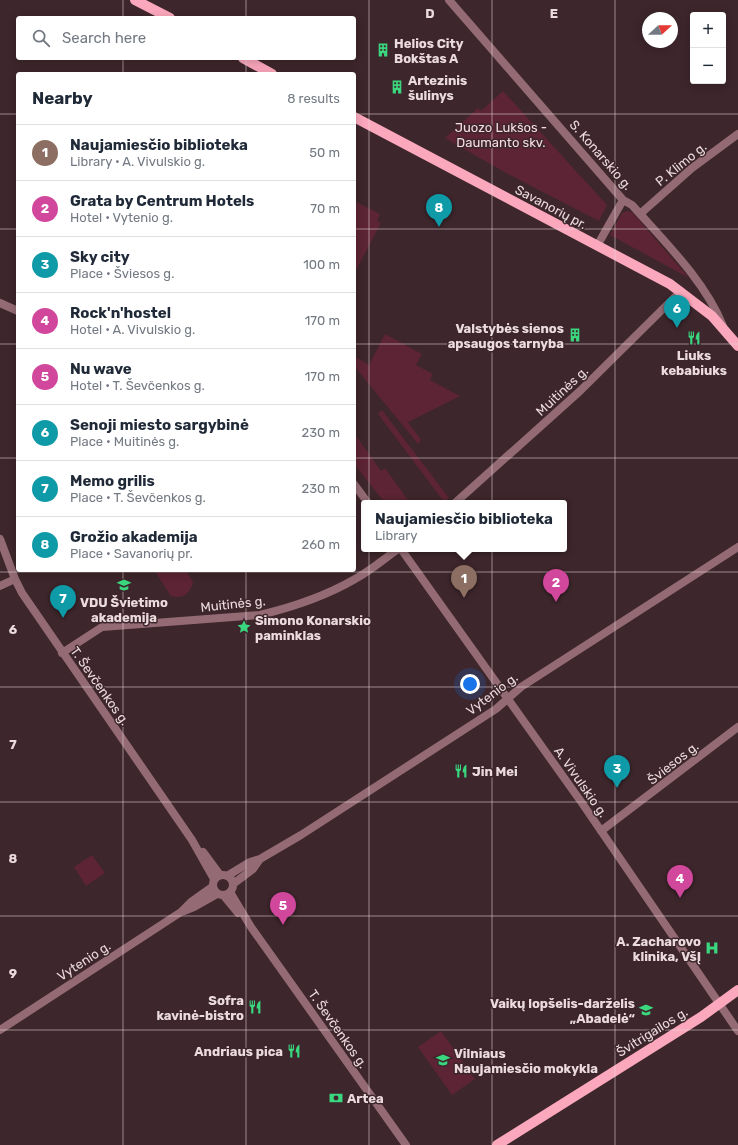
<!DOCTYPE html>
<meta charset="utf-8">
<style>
body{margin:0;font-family:Rubik,sans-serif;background:#f2f2f3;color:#1f2937}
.controls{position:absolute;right:12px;top:12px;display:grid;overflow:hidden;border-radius:4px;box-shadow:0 2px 10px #0003}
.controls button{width:36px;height:36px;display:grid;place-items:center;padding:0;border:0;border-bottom:1px solid #e0e1e3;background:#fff;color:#1f2937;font:20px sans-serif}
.compass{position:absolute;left:642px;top:12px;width:36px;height:36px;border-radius:50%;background:#fff;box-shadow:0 2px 10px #0003;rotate:69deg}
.you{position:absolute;left:470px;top:684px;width:14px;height:14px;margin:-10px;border:3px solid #fff;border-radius:50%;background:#1a73e8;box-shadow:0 0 0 6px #1a73e833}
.badge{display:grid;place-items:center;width:26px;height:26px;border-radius:50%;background:#7c3aed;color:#fff;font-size:13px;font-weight:700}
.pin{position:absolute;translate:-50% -33px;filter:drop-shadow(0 1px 2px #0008)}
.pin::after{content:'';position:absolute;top:21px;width:14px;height:12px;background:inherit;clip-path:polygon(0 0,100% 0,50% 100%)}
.popup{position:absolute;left:361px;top:500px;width:206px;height:52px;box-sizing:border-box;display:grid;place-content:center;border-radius:4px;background:#fff;filter:drop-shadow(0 1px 3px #0005);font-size:13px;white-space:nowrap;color:#747a83}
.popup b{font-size:15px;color:#1f2937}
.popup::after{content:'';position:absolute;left:50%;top:100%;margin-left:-8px;border:8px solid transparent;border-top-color:#fff}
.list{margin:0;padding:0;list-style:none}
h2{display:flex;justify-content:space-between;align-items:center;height:52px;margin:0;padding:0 16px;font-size:17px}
h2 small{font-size:13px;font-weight:400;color:#747a83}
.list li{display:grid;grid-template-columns:26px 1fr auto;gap:12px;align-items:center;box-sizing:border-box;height:56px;padding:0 16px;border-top:1px solid #e0e1e3}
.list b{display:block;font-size:15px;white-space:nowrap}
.list p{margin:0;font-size:13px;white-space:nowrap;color:#747a83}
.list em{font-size:13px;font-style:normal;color:#747a83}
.icon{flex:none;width:22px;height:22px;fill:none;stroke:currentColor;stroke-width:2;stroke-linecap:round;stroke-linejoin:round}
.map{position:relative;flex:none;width:738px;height:1145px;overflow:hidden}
.search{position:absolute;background:#fff;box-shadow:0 2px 10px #0003;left:16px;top:16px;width:340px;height:44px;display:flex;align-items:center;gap:10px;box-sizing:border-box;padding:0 14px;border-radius:4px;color:#747a83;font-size:15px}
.panel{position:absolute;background:#fff;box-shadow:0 2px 10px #0003;left:16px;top:72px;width:340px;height:500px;border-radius:4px}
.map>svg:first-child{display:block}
</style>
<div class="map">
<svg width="738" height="1145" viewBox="0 0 738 1145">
<rect width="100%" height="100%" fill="#3d262c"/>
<path fill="#5c2435" d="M503,91L607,205L599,221L506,173L445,138L478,108L481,111Z
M354,201L380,214L377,221L381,223L354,274Z
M627,211L632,212L689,278L610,235L622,213Z
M385,334L422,354L416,365L433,374L430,380L460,396L408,422L421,440L418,444L354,366V356L369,365Z
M382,410L449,498L444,502L378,414Z
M354,433L381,471L385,468L410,503H385L354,464Z
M154,570H186L193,582C191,593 182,600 171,596Z
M92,855L105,873L86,886L74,867Z
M441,1031L475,1079L452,1095L418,1047Z"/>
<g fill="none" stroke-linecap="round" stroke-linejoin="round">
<path stroke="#946b75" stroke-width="8" d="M449,0L623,200L632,205C664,241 705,281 723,326
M640,214L692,168L738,134
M597,246L623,200
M0,303L18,311
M354,484L368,503
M455,503L580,391L681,291
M0,539L15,579L22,593L192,840L214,879
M401,549L582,803L738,1031
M0,586L15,579
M62,653L102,627L260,615C293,607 326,596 355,579C370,571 384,559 398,549
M601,831L738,727
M203,852L220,875
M213 885a10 10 0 1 1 20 0a10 10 0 1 1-20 0Z
M227,876L250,862L260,859L301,835L496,709L521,687L738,547
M233,884L253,869L260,859
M230,892L251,927L406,1145
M224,896L238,913
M184,911L194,907L217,894
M0,1030L181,912L191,902L212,887"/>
<path stroke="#fba7bc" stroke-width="10" d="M135,0L170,18
M243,58L272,74
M354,117L670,284L712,316L738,346
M497,1145L701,1017L738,990"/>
</g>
<path fill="none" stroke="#ebdbde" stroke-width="1" stroke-opacity="0.55" d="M123,0V18M246,0V18M369,0V1145M492,0V1145M615,0V1145M123,58V74M246,58V74M0,114H18M354,114H738M0,229H18M354,229H738M0,344H18M354,344H738M0,458H18M354,458H738M123,570V1145M246,570V1145M0,572H738M0,687H738M0,802H738M0,916H738M0,1030H738"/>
<defs>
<g id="building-bare" transform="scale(1.08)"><path d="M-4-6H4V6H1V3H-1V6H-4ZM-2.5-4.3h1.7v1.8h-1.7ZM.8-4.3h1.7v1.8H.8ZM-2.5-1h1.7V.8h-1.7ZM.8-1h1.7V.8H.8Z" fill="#3bd77f" stroke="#3d262c" stroke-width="2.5" paint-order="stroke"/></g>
<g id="restaurant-bare" transform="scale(1.08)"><path d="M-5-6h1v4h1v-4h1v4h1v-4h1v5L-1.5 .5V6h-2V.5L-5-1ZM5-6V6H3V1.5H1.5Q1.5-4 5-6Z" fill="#3bd77f" stroke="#3d262c" stroke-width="2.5" paint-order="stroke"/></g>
<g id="university-bare" transform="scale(1.08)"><path d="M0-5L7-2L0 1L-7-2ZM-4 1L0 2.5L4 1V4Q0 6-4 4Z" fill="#3bd77f" stroke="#3d262c" stroke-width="2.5" paint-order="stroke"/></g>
<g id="sight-bare" transform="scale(1.08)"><path d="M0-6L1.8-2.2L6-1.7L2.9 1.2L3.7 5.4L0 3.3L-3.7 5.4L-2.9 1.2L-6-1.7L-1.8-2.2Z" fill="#3bd77f" stroke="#3d262c" stroke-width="2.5" paint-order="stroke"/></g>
<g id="hospital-bare" transform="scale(1.08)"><path d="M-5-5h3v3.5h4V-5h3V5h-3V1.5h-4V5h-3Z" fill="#3bd77f" stroke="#3d262c" stroke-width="2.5" paint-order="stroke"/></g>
<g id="school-bare" transform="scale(1.08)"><path d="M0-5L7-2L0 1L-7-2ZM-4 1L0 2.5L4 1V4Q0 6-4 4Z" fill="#3bd77f" stroke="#3d262c" stroke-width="2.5" paint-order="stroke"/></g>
<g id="bank-bare" transform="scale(1.08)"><path d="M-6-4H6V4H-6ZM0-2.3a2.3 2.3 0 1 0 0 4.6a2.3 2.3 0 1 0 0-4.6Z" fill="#3bd77f" stroke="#3d262c" stroke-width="2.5" paint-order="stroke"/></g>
</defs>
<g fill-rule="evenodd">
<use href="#building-bare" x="383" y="50"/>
<use href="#building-bare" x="397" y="87"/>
<use href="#building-bare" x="575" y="335"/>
<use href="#restaurant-bare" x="694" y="338"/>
<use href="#university-bare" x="124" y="585"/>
<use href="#sight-bare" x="244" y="627"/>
<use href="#restaurant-bare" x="461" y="771"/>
<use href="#hospital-bare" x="712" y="948"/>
<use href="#restaurant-bare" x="255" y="1007"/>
<use href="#school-bare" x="646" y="1010"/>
<use href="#restaurant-bare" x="294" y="1051"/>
<use href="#school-bare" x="443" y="1060"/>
<use href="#bank-bare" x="336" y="1098"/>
</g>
<g text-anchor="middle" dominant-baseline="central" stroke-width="3" stroke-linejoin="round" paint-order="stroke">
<g font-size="13" font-weight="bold" fill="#ebdbde" stroke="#3d262c" text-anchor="start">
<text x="394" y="43">Helios City<tspan x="394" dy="15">Bokštas A</tspan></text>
<text x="408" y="80">Artezinis<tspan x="408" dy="15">šulinys</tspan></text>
<text x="564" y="328" text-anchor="end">Valstybės sienos<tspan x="564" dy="15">apsaugos tarnyba</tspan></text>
<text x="694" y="355" text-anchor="middle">Liuks<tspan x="694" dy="15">kebabiuks</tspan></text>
<text x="124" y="602" text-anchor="middle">VDU Švietimo<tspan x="124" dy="15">akademija</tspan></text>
<text x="255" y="620">Simono Konarskio<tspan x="255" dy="15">paminklas</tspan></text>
<text x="472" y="771">Jin Mei</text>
<text x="701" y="941" text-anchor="end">A. Zacharovo<tspan x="701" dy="15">klinika, VšĮ</tspan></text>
<text x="244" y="1000" text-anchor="end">Sofra<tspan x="244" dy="15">kavinė-bistro</tspan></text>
<text x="635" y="1003" text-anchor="end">Vaikų lopšelis-darželis<tspan x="635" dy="15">„Abadelė“</tspan></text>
<text x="283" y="1051" text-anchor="end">Andriaus pica</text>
<text x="454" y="1053">Vilniaus<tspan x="454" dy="15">Naujamiesčio mokykla</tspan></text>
<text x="347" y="1098">Artea</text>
</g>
<g font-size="13" fill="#f6dce1" stroke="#3d262c">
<text x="501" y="127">Juozo Lukšos -<tspan x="501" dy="15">Daumanto skv.</tspan></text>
</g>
<g font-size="13" fill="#ebdbde" stroke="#3d262c">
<text transform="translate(601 155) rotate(49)">S. Konarskio g.</text>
<text transform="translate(681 164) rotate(-39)">P. Klimo g.</text>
<text transform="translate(551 207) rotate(28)">Savanorių pr.</text>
<text transform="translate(562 391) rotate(-43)">Muitinės g.</text>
<text transform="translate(233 604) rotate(-6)">Muitinės g.</text>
<text transform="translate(100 686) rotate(55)">T. Ševčenkos g.</text>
<text transform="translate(492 694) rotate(-37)">Vytenio g.</text>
<text transform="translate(673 763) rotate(-38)">Šviesos g.</text>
<text transform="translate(581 782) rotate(55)">A. Vivulskio g.</text>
<text transform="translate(84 961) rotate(-33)">Vytenio g.</text>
<text transform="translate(338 1029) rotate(55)">T. Ševčenkos g.</text>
<text transform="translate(652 1032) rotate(-32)">Švitrigailos g.</text>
</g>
</g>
<g font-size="13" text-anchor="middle" font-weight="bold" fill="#ebdbde" stroke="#3d262c" stroke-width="3" stroke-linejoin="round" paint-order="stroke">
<text x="430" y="18">D</text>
<text x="554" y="18">E</text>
<text x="13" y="634">6</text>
<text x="13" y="749">7</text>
<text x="13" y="863">8</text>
<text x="13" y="978">9</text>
</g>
</svg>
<div class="controls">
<button>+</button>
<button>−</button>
</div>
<svg class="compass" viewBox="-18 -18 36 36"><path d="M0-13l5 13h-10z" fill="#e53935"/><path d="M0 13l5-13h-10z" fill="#747a83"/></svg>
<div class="you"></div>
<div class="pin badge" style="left:464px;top:598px;background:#8d6e63">1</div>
<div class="popup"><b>Naujamiesčio biblioteka</b>Library</div>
<div class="pin badge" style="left:556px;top:602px;background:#d1479c">2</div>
<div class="pin badge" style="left:617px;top:788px;background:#0f9aa8">3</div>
<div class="pin badge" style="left:680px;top:898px;background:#d1479c">4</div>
<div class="pin badge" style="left:283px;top:925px;background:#d1479c">5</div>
<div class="pin badge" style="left:677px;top:328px;background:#0f9aa8">6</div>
<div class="pin badge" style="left:63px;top:618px;background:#0f9aa8">7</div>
<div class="pin badge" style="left:439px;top:227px;background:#0f9aa8">8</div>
<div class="search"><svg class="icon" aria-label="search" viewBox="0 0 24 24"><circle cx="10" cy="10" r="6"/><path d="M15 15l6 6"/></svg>Search here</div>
<section class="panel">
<h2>Nearby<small>8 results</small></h2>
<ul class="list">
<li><span class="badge" style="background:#8d6e63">1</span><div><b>Naujamiesčio biblioteka</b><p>Library · A. Vivulskio g.</p></div><em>50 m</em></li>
<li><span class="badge" style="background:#d1479c">2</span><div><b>Grata by Centrum Hotels</b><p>Hotel · Vytenio g.</p></div><em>70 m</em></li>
<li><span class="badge" style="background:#0f9aa8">3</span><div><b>Sky city</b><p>Place · Šviesos g.</p></div><em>100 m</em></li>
<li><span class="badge" style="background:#d1479c">4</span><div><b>Rock'n'hostel</b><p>Hotel · A. Vivulskio g.</p></div><em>170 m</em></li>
<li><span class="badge" style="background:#d1479c">5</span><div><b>Nu wave</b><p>Hotel · T. Ševčenkos g.</p></div><em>170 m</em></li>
<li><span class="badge" style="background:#0f9aa8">6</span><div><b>Senoji miesto sargybinė</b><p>Place · Muitinės g.</p></div><em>230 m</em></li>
<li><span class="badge" style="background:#0f9aa8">7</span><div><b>Memo grilis</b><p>Place · T. Ševčenkos g.</p></div><em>230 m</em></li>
<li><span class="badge" style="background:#0f9aa8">8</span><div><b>Grožio akademija</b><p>Place · Savanorių pr.</p></div><em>260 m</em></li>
</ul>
</section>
</div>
